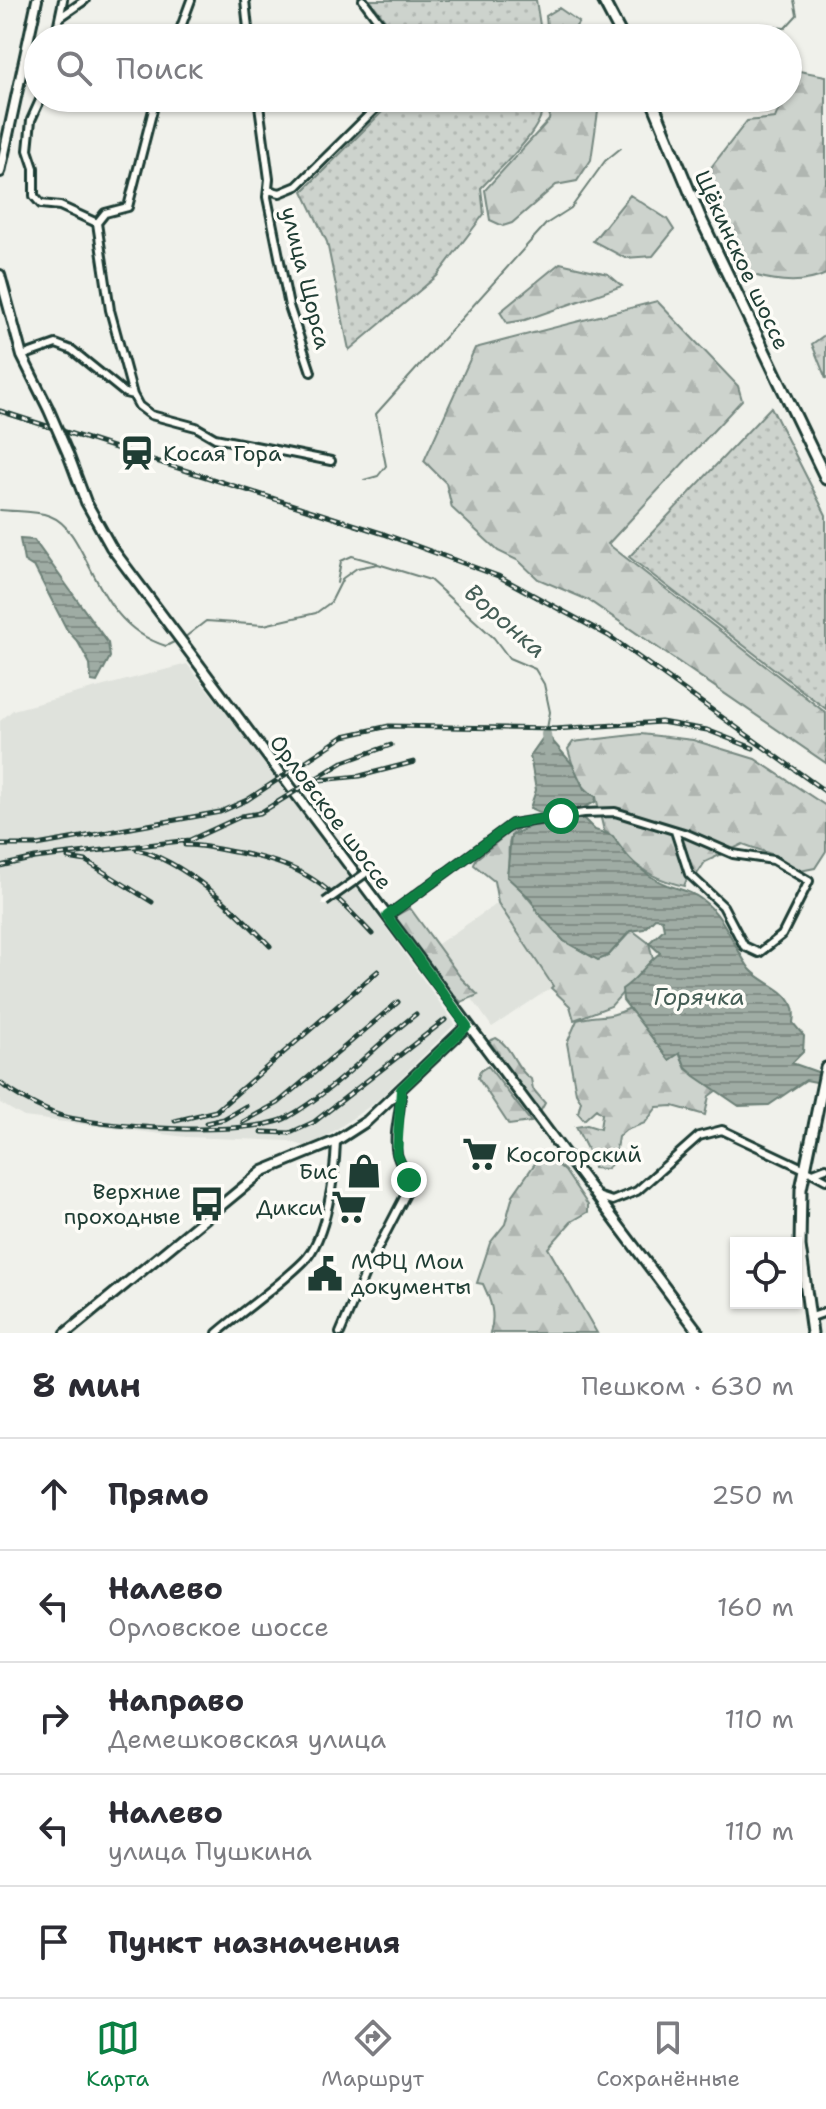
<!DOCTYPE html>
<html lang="ru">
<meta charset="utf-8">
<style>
body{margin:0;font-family:"Shantell Sans",sans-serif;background:#f7f7f7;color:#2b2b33}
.controls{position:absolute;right:24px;bottom:24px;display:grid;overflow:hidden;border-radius:0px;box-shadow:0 2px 6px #0004}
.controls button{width:72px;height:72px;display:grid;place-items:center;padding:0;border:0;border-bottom:2px solid #e1e1e2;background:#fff;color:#2b2b33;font:40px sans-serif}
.stop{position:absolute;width:24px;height:24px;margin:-18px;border:6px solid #0b8043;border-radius:50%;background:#fff}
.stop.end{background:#0b8043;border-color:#fff;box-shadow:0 2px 8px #0008}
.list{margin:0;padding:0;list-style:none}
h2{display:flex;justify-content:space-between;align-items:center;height:104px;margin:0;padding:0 32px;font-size:34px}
h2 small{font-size:26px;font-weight:400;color:#7c7c81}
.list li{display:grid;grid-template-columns:52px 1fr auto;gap:24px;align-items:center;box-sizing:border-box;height:112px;padding:0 32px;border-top:2px solid #e1e1e2}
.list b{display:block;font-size:30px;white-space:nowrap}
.list p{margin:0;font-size:26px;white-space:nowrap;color:#7c7c81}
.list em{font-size:26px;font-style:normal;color:#7c7c81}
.icon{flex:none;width:44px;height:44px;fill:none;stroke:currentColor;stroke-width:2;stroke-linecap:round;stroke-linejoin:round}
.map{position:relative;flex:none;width:826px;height:1333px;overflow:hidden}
.search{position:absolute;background:#fff;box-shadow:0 2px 6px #0004;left:24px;right:24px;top:24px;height:88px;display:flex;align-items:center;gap:20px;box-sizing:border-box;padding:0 28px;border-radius:44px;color:#7c7c81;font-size:30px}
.sheet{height:664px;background:#fff}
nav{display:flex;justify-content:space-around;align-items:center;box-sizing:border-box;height:112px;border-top:2px solid #e1e1e2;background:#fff;font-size:22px;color:#7c7c81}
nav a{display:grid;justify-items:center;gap:4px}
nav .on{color:#0b8043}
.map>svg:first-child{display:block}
</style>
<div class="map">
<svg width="826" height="1333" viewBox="0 0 826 1333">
<defs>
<pattern id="forest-firs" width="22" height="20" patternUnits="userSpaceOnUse" patternTransform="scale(2)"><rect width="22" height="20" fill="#cdd3cd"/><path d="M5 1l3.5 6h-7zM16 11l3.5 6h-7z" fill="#b0b6b1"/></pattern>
<pattern id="garden-dots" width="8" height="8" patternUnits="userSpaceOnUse" patternTransform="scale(2)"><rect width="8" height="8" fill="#cdd3cd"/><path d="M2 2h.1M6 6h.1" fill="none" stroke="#b0b6b1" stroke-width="1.8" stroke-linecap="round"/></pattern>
<pattern id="water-rules" width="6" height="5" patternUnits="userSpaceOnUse" patternTransform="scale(2)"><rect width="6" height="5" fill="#9faca4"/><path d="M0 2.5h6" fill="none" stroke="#818d86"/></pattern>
</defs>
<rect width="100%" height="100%" fill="#f0f1eb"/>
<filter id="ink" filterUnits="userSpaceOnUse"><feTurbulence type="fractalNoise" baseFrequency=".0125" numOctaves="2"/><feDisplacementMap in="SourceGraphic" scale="16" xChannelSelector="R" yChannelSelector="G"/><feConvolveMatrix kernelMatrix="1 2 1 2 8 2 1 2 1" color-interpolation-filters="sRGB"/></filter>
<g filter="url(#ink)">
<path fill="#dfe2dc" d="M187,664L284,786L455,1024L377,1101L310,1148L289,1141L186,1137L24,1117L0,1103V721L13,710Z
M498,903L554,986L492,1027L435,946Z"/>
<path fill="url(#forest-firs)" stroke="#768880" stroke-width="2" d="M559,8L579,22L568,38H548L546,16Z
M794,70L826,76V274C801,286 770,281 744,272L706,174L747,121L775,118L783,98H788Z
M552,98H600L591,160L577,181L556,185L512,223L503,226L490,220L485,190L549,120Z
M630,195L667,219L674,230L653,256L625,258L593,241Z
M560,263L608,274L622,286L525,320L507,323L500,312Z
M657,301L738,386L742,400L608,544L826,713V763L588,600L538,579L519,561L498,551L452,508L446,483L424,461L475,348Z
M641,734L693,740L755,759L826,806V851L815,868L800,871L779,857L743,844L705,862L697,874L688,876L684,886C659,880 644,873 626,856C617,848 616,837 604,831L596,797C577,785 574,770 568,749L573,742Z
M512,830H517C503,842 512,857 507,873L564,941L598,960L608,956L632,930L649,943L653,959L611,1006L574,1020L570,1006L551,988L553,986L498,903L494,881L474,865L476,859Z
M410,908L461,978L478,995L461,1002L449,991L394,917Z
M630,1008L669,1060L679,1053L686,1069L717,1090L709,1096L705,1115L673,1106L657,1107L645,1123L626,1130L618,1137L614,1162L606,1169L593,1168L592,1159L576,1127L587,1125L600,1129L602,1114L596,1109L584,1120L578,1113L581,1101L576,1093L567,1043L577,1020C600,1013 606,1020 630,1008Z
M496,1038C512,1046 515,1069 531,1079L533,1089L545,1103L540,1112L489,1041Z
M488,1066L531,1122L509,1125L478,1078L480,1071Z
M543,1152L565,1171L588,1205V1212L571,1222L548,1248L597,1333H490C496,1315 491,1301 483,1284L477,1283L490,1243L505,1224L513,1195Z"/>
<path fill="url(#garden-dots)" stroke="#768880" stroke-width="2" d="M370,0H536L542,38H399Z
M396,98H545C544,132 503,164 481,188L484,214L437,276L349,350L327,242L303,191Z
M826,334V379L812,344Z
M771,407L826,515V709L629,557Z"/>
<path fill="url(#water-rules)" stroke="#6c8077" stroke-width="2" d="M20,539L34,540L108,643L110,657L97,682L91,681L90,664L78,642L67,630L35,568L24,561Z
M542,739H551L573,765L584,789L596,797L595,802L585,807L584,819L595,830L613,836C625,856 644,876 667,885C678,889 691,891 701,899C726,917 733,946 750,969C762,983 784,987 792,1005C795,1011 794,1017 793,1023L804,1036L803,1052L792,1063L826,1075V1084L806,1080L769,1105L739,1106L695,1076L686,1068L680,1053L669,1060L623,1000L622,989C638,979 645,964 660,953L649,943L664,929L662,919L655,918L644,929L630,931L608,956L598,960L564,941L538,913L531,899L507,877L511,836L530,826L560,824L562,819L560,811L539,812L530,808L536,790L530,756Z"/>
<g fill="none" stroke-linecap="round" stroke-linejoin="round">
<path stroke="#6c8077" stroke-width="2" d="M767,38L772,27L785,28L797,15L794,0
M364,480L378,476L386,466L376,414L546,224L571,208L605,161L621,148
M0,510C16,512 34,510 50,516C91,531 91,623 166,646L178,640
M337,583L341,561L352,556L377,563
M184,638L206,621L264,625L316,613L331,602L343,578L357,568L378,564L430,580L494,638L509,658L535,669L544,684L550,712L546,734"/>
<path stroke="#9faca4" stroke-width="10" d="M546,734L548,752"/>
<g stroke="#1f3d34" stroke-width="12">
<path id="street" d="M245,0L249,38
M363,0L391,38
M62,16L85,0
M55,38L63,0
M177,38L191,0
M41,98L31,120L28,150L34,168V196L41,204L60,206L97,223
M258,98L269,179L267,197L289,306L311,372
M268,190L280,193L297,186L386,98
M22,356L56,344L72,350L125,393L133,395L139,406L151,415L196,427L215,438L331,461
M133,395L110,310L97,223L105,213L128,207L156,98
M387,916L512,824L584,813L615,812L687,834L733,854L773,860L809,881L782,935L759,953L744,946L723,906L689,874L675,831
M813,1173L826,1180
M597,1196L612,1201L637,1191L699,1136L722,1130L813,1173L826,1168
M809,1318L826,1312
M217,1333C245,1309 278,1287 304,1261C327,1238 335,1173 336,1141
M340,1333L368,1267L408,1190C410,1175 400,1167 397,1154C392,1133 402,1110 401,1089"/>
</g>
<g stroke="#1f3d34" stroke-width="14">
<path id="secondary" d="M0,172L37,0
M0,275L22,356L48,408
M68,454L86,502L111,547L699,1333
M66,1333L263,1171L336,1141L367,1121L467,1026"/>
</g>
<g stroke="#1f3d34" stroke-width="15">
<path id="primary" d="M603,0L623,38
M651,98L701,219L826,479
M812,1333L800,1246L801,1189L826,1068"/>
</g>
<use href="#street" stroke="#fdfcf7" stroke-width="6"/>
<use href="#secondary" stroke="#fdfcf7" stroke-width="8"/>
<use href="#primary" stroke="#fdfcf7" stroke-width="9"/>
<g stroke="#1f3d34" stroke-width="5">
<path id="rail" d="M0,411L384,534L498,576L609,636L826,792
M320,780L360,776L414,762
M0,845H37L220,812L247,800L344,736L389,726L555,729L661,722L707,730L753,748
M185,845C203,845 222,850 240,853C307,866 326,885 372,934
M137,850C183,860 238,912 270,946
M68,858L86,861L152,902
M0,866L35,858L190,840L242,816L260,813L343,762L391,745
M0,1083C15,1095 36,1106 53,1113C92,1128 252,1138 288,1117C335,1090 373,1047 416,1014
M175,1121L216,1111L378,971
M243,1122L278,1103L398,1002
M206,1123L224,1119L246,1106
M262,1132L290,1133L314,1122L445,1020"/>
</g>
<use href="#rail" stroke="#fdfcf7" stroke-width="2" stroke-dasharray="6" stroke-linecap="butt"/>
<g stroke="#1f3d34" stroke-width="12" stroke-linecap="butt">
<path id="street-bridge" d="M325,902L370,870"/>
</g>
<g stroke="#1f3d34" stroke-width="14" stroke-linecap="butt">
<path id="secondary-bridge" d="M48,408L68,454"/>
</g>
<use href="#street-bridge" stroke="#fdfcf7" stroke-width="6"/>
<use href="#secondary-bridge" stroke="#fdfcf7" stroke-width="8"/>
</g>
</g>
<g fill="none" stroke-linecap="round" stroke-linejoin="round" filter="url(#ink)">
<path stroke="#0b8043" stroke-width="10" d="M409,1180L397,1154L401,1089L467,1026L387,916L512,824L561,816"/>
</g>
<defs>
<g id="station-bare" transform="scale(2.76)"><path d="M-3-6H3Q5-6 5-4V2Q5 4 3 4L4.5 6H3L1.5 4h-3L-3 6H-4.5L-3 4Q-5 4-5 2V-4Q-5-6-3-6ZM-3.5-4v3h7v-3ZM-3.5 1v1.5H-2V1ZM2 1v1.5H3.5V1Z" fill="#1f3d34" stroke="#fdfcf7" stroke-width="2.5" paint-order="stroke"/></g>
<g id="supermarket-bare" transform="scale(2.76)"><path d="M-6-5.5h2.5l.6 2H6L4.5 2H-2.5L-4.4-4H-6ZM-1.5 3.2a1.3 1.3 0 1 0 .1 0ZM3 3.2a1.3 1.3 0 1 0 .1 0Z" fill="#1f3d34" stroke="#fdfcf7" stroke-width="2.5" paint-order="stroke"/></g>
<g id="shop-bare" transform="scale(2.76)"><path d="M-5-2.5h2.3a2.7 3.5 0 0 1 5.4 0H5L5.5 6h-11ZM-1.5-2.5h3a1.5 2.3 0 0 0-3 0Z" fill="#1f3d34" stroke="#fdfcf7" stroke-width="2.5" paint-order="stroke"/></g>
<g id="bus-bare" transform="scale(2.76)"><path d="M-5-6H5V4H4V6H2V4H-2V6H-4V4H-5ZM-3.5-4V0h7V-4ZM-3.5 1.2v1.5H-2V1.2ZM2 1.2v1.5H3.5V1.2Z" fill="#1f3d34" stroke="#fdfcf7" stroke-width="2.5" paint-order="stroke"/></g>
<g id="civic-bare" transform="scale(2.76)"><path d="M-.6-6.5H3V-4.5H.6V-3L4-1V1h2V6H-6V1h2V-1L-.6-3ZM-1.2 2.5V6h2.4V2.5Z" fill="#1f3d34" stroke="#fdfcf7" stroke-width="2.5" paint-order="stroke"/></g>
</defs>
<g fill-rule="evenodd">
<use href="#station-bare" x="137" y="453"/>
<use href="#supermarket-bare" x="480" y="1154"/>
<use href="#shop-bare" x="364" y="1171"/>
<use href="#bus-bare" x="207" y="1204"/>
<use href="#supermarket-bare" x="349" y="1207"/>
<use href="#civic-bare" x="325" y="1274"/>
</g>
<g text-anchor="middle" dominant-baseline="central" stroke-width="7" stroke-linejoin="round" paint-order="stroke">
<g font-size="22" fill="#1f3d34" stroke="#fdfcf7">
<text transform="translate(742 260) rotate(65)">Щёкинское шоссе</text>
<text transform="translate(306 278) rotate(76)">улица Щорса</text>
<text transform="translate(331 812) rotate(53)">Орловское шоссе</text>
</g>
<g font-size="22" fill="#1f3d34" stroke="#fdfcf7" text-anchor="start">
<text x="163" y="453">Косая Гора</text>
<text x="506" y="1154">Косогорский</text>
<text x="338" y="1171" text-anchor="end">Бис</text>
<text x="181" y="1191" text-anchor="end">Верхние<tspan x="181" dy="25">проходные</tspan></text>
<text x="323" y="1207" text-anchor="end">Дикси</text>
<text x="351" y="1261">МФЦ Мои<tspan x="351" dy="25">документы</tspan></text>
</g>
<g font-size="24" font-style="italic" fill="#455e56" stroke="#fdfcf7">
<text transform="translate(505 621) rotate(41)">Воронка</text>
<text x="699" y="997">Горячка</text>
</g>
</g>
</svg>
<div class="controls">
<button><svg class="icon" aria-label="locate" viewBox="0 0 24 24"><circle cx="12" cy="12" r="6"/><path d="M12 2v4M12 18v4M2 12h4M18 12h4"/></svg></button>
</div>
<div class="stop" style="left:561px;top:816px"></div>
<div class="stop end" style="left:409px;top:1180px"></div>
<div class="search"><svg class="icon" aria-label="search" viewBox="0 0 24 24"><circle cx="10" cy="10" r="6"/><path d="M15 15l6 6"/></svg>Поиск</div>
</div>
<section class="sheet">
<h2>8 мин<small>Пешком · 630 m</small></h2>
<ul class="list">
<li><svg class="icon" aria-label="ahead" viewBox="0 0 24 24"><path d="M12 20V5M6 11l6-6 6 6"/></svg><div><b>Прямо</b></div><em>250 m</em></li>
<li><svg class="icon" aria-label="left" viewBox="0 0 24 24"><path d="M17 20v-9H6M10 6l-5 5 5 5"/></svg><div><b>Налево</b><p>Орловское шоссе</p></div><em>160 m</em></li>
<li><svg class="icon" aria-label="right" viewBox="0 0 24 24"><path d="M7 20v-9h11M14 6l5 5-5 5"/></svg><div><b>Направо</b><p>Демешковская улица</p></div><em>110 m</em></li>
<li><svg class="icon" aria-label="left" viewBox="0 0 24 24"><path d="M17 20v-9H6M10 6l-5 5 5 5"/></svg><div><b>Налево</b><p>улица Пушкина</p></div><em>110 m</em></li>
<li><svg class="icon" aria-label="arrive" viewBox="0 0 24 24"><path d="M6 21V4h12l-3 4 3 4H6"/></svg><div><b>Пункт назначения</b></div></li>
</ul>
</section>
<nav>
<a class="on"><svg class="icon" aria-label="map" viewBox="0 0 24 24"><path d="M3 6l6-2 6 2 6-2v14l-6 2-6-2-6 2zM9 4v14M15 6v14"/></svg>Карта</a>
<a><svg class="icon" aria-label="directions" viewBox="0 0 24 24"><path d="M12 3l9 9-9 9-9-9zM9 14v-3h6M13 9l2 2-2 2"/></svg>Маршрут</a>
<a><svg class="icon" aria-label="saved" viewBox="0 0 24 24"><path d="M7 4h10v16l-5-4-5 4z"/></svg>Сохранённые</a>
</nav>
